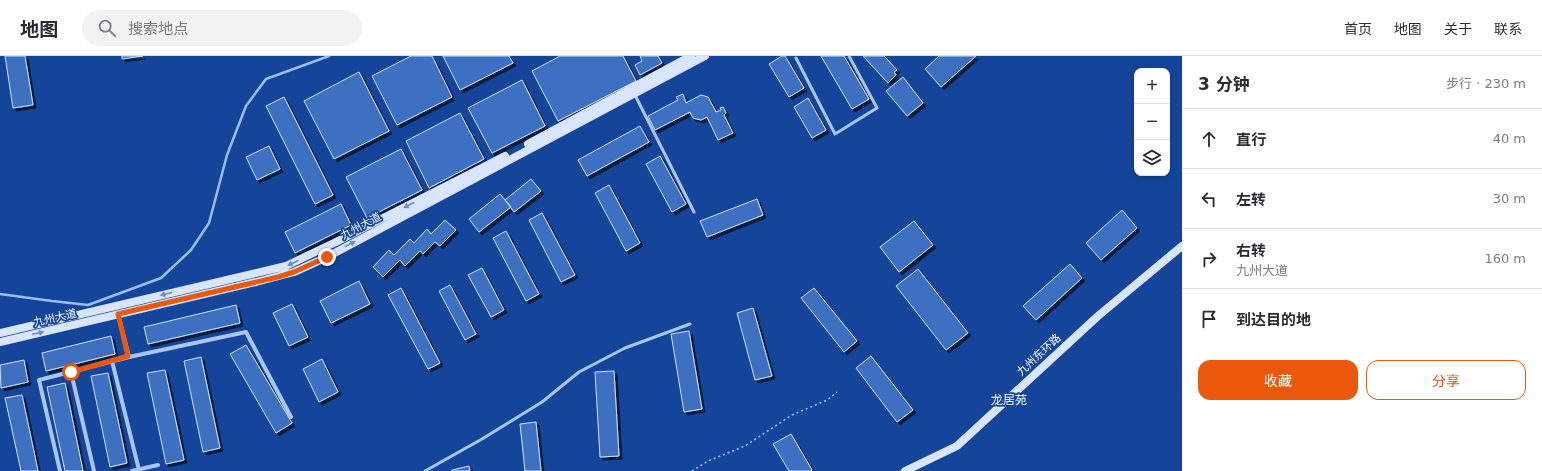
<!DOCTYPE html>
<html lang="zh">
<meta charset="utf-8">
<style>
body{margin:0;font-family:"DejaVu Sans","Noto Sans SC",sans-serif;background:#f2f2f3;color:#2b2b33}
.controls{position:absolute;right:12px;top:12px;display:grid;overflow:hidden;border-radius:8px;box-shadow:0 2px 6px #0003}
.controls button{width:36px;height:36px;display:grid;place-items:center;padding:0;border:0;border-bottom:1px solid #e1e1e2;background:#fff;color:#2b2b33;font:20px sans-serif}
.stop{position:absolute;width:12px;height:12px;margin:-9px;border:3px solid #ea580c;border-radius:50%;background:#fff}
.stop.end{background:#ea580c;border-color:#fff;box-shadow:0 1px 4px #0008}
.list{margin:0;padding:0;list-style:none}
h2{display:flex;justify-content:space-between;align-items:center;height:52px;margin:0;padding:0 16px;font-size:17px}
h2 small{font-size:13px;font-weight:400;color:#7c7c81}
.list li{display:grid;grid-template-columns:26px 1fr auto;gap:12px;align-items:center;box-sizing:border-box;height:60px;padding:0 16px;border-top:1px solid #e1e1e2}
.list b{display:block;font-size:15px;white-space:nowrap}
.list p{margin:0;font-size:13px;white-space:nowrap;color:#7c7c81}
.list em{font-size:13px;font-style:normal;color:#7c7c81}
.actions{display:flex;gap:8px;padding:12px 16px}
.actions a{flex:1;padding:9px 0;border:1px solid #ea580c;border-radius:12px;text-align:center;font-size:14px;color:#ea580c}
.actions .main{background:#ea580c;color:#fff}
.icon{flex:none;width:22px;height:22px;fill:none;stroke:currentColor;stroke-width:2;stroke-linecap:round;stroke-linejoin:round}
.map{position:relative;flex:none;width:1182px;height:415px;overflow:hidden}
header{display:flex;align-items:center;gap:24px;box-sizing:border-box;height:56px;padding:0 20px;background:#fff;border-bottom:1px solid #e1e1e2}
header strong{font-size:19px}
nav{display:flex;gap:22px;margin-inline-start:auto;font-size:14px}
.search{width:280px;height:36px;background:#f2f2f3;display:flex;align-items:center;gap:10px;box-sizing:border-box;padding:0 14px;border-radius:22px;color:#7c7c81;font-size:15px}
main{display:flex}
aside{flex:1;background:#fff}
.map>svg:first-child{display:block}
</style>
<header>
<strong>地图</strong>
<div class="search"><svg class="icon" aria-label="search" viewBox="0 0 24 24"><circle cx="10" cy="10" r="6"/><path d="M15 15l6 6"/></svg>搜索地点</div>
<nav><a>首页</a><a>地图</a><a>关于</a><a>联系</a></nav>
</header>
<main>
<div class="map">
<svg width="1182" height="415" viewBox="0 0 1182 415">
<defs>
<filter id="shadow"><feDropShadow dx="3" dy="3" stdDeviation="0" flood-color="#0009"/></filter>
</defs>
<rect width="100%" height="100%" fill="#14459a"/>
<g fill="none" stroke-linecap="round" stroke-linejoin="round">
<path stroke="#9bbef5" stroke-width="2.5" d="M0,238L52,245L88,249L161,222L191,194L209,167L227,99L246,50L266,23L329,0"/>
</g>
<path fill="#3d6fc1" stroke="#d0e1fd" filter="url(#shadow)" d="M5,0H25L33,49L13,52Z
M122,0H143L122,3Z
M411,0H432L452,41L397,69L372,20Z
M443,0H509L513,7L460,34Z
M560,0H623L636,25L558,65L532,15Z
M640,0H658L662,7L640,19L635,9L642,5Z
M782,0H785L804,32L789,41L769,8Z
M821,0H844L869,43L852,53Z
M863,0H884L897,14L894,16L896,19L888,27Z
M939,0H976L941,31L925,13Z
M359,16L389,75L334,103L304,45Z
M903,21L923,47L907,60L886,35Z
M522,24L545,70L492,97L468,52Z
M683,38L686,47L701,39L708,41L716,56L721,54L720,52L723,51L726,57L724,59L733,77L718,84L707,61L701,64L693,62L690,56L655,74L648,60L678,44L676,41Z
M284,41L333,139L315,148L266,50Z
M808,42L826,74L812,82L794,51Z
M460,57L484,103L429,132L406,85Z
M640,70L649,86L587,120L578,104Z
M269,90L280,113L257,124L246,101Z
M401,93L422,134L367,162L346,121Z
M660,100L686,148L672,156L646,108Z
M531,123L541,135L514,156L505,144Z
M609,129L640,187L626,195L595,137Z
M500,138L511,151L479,176L469,163Z
M757,143L763,159L707,181L700,165Z
M341,148L351,169L295,197L285,176Z
M1122,154L1137,172L1101,204L1086,187Z
M542,157L575,219L561,226L529,164Z
M445,164L456,174L440,190L435,186L423,198L420,195L405,210L400,204L383,221L373,211L389,194L394,199L410,183L414,187L427,173L431,178Z
M914,165L933,189L899,216L880,191Z
M506,175L539,238L526,245L493,182Z
M1070,208L1082,222L1036,264L1023,250Z
M482,212L504,254L491,261L468,219Z
M918,213L968,277L946,294L896,230Z
M359,225L370,248L331,267L320,245Z
M450,229L476,278L465,284L439,235Z
M401,232L440,307L428,313L388,239Z
M814,232L857,285L844,296L801,242Z
M292,248L308,281L289,290L273,257Z
M236,249L240,267L148,288L144,271Z
M753,252L772,320L755,324L737,257Z
M689,275L702,353L684,356L671,278Z
M111,280L115,298L46,315L42,297Z
M246,289L292,367L276,377L230,298Z
M871,300L913,354L897,366L856,312Z
M201,301L220,392L203,396L184,305Z
M322,303L338,336L319,346L303,313Z
M24,304L28,326L1,332L0,309Z
M165,314L184,404L166,408L147,317Z
M614,315L619,400L600,401L595,316Z
M108,317L127,407L110,411L91,320Z
M65,327L83,415H65L47,331Z
M22,339L38,415H21L5,342Z
M536,366L541,415H525L520,368Z
M791,378L812,414L810,415H789L773,388Z
M469,410L470,415H452V414Z"/>
<g fill="none" stroke-linecap="round" stroke-linejoin="round">
<path stroke="#a8c5f3" stroke-width="1.5" stroke-dasharray="2 3" stroke-linecap="butt" d="M692,415L708,405L745,390L792,359L827,344L837,336"/>
<path stroke="#a8c5f3" stroke-width="3" d="M796,2L835,78L877,52L849,0
M635,39L694,156
M425,415L482,383L542,346L579,316L625,292L690,268"/>
<path stroke="#a8c5f3" stroke-width="4" d="M118,258L129,301
M112,305L139,414
M71,316L94,415
M60,415L39,324L129,301L246,276L291,361
M132,415L158,409"/>
<path stroke="#d8e5fc" stroke-width="8" d="M528,88L691,0
M0,277L286,210L336,186L505,100
M0,286L256,226L294,216L327,201L705,0
M905,415L957,390L1098,260L1182,190"/>
</g>
<defs><path id="oneway-solid" d="M-6-.8H1V-3.2L6.5 0L1 3.2V.8H-6Z"/></defs>
<g fill="#6c8dc6">
<use href="#oneway-solid" transform="translate(409 149) rotate(153)"/>
<use href="#oneway-solid" transform="translate(350 188) rotate(-28)"/>
<use href="#oneway-solid" transform="translate(293 207) rotate(155)"/>
<use href="#oneway-solid" transform="translate(166 238) rotate(167)"/>
<use href="#oneway-solid" transform="translate(38 277) rotate(-13)"/>
</g>
<g fill="none" stroke-linecap="round" stroke-linejoin="round">
<path stroke="#ea580c" stroke-width="5" d="M71,316L128,300L118,258L278,221L294,216L327,201"/>
</g>
<g text-anchor="middle" dominant-baseline="central" stroke-width="3.5" stroke-linejoin="round" paint-order="stroke">
<g font-size="11" fill="#fff" stroke="#14459a">
<text transform="translate(361 170) rotate(-28)">九州大道</text>
<text transform="translate(55 262) rotate(-13)">九州大道</text>
<text transform="translate(1039 299) rotate(-43)">九州东环路</text>
</g>
<g font-size="12" fill="#fff" stroke="#14459a">
<text x="1009" y="344">龙居苑</text>
</g>
</g>
</svg>
<div class="controls">
<button>+</button>
<button>−</button>
<button><svg class="icon" aria-label="layers" viewBox="0 0 24 24"><path d="M12 4l9 5-9 5-9-5zM3 14l9 5 9-5"/></svg></button>
</div>
<div class="stop" style="left:71px;top:316px"></div>
<div class="stop end" style="left:327px;top:201px"></div>
</div>
<aside>
<h2>3 分钟<small>步行 · 230 m</small></h2>
<ul class="list">
<li><svg class="icon" aria-label="ahead" viewBox="0 0 24 24"><path d="M12 20V5M6 11l6-6 6 6"/></svg><div><b>直行</b></div><em>40 m</em></li>
<li><svg class="icon" aria-label="left" viewBox="0 0 24 24"><path d="M17 20v-9H6M10 6l-5 5 5 5"/></svg><div><b>左转</b></div><em>30 m</em></li>
<li><svg class="icon" aria-label="right" viewBox="0 0 24 24"><path d="M7 20v-9h11M14 6l5 5-5 5"/></svg><div><b>右转</b><p>九州大道</p></div><em>160 m</em></li>
<li><svg class="icon" aria-label="arrive" viewBox="0 0 24 24"><path d="M6 21V4h12l-3 4 3 4H6"/></svg><div><b>到达目的地</b></div></li>
</ul>
<div class="actions"><a class="main">收藏</a><a>分享</a></div>
</aside>
</main>
